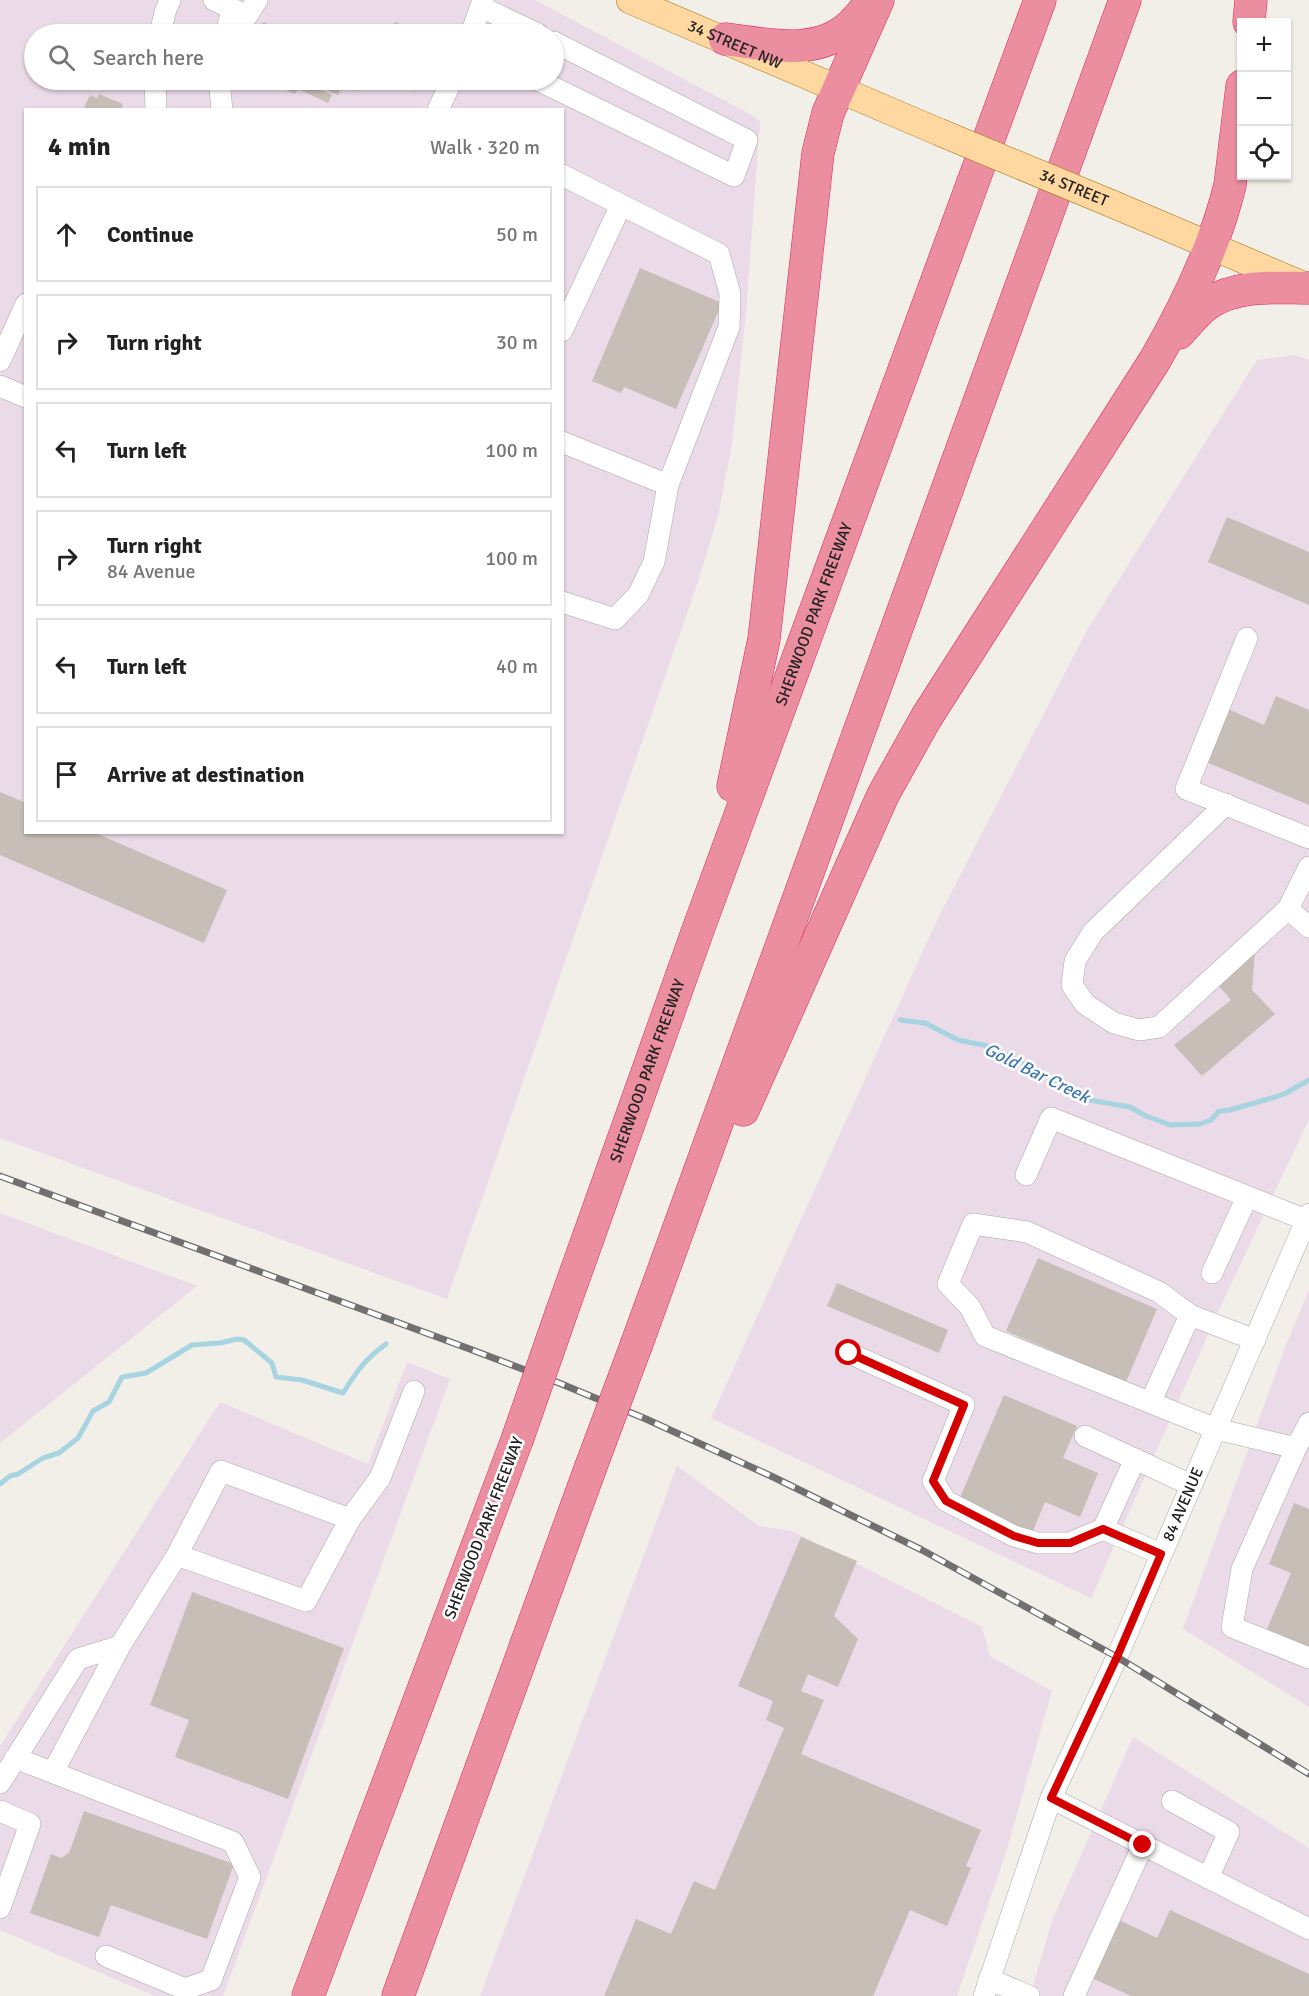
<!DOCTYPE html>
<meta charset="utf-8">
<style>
body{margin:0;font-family:Signika,sans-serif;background:#f6f6f6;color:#222}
.controls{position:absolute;right:18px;top:18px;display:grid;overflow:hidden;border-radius:0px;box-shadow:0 2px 4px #0004}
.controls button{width:54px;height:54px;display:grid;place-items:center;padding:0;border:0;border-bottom:2px solid #e0e0e0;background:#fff;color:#222;font:30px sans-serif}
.stop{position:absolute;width:18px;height:18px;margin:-14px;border:4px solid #d30100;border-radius:50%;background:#fff}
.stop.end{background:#d30100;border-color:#fff;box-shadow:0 2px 6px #0008}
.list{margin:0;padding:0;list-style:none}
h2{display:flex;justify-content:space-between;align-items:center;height:78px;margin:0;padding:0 24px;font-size:26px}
h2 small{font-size:20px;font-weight:400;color:#767676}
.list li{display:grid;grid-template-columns:39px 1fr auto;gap:18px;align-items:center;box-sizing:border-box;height:96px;margin:0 12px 12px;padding:0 12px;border:2px solid #e0e0e0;border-radius:0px}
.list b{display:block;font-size:22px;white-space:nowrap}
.list p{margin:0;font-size:20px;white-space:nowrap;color:#767676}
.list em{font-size:20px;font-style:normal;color:#767676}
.icon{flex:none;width:33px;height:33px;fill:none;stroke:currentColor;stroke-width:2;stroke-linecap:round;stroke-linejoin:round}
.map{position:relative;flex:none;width:1309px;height:1996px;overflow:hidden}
.search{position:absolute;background:#fff;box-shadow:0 2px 4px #0004;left:24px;top:24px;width:540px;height:66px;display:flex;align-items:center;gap:15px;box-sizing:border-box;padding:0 21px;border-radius:33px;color:#767676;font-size:22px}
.panel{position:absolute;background:#fff;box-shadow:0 2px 4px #0004;left:24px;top:108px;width:540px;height:726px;border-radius:0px}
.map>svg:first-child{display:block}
</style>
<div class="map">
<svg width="1309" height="1996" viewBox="0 0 1309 1996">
<rect width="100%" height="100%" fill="#f2efe8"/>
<path fill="#ebdae8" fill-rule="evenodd" d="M0,0H535L746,112L760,121L746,313L732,444L718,516L698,582L447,1299L0,1138ZM34,34H554V80H34ZM26,110H562V832H26Z
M1294,355L1309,360V1119L1217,1314L1091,1598L711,1418L937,920L1086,632L1257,360Z
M0,1213L197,1286L0,1443Z
M1309,1290V1707L1183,1629L1286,1345Z
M407,1362L450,1379L223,1996H155L0,1930V1746L220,1402L368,1464Z
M677,1466L759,1526L792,1531L982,1627L990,1656L1052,1691L1007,1849L957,1996H480Z
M1133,1737L1309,1848V1996H1030L1052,1921Z"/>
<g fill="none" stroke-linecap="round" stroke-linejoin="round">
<path stroke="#a7d4e1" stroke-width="5" d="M900,1020L925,1023L958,1040L988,1046L1031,1067L1046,1075L1062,1088L1089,1100L1130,1107L1146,1116L1170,1125L1200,1124L1211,1120L1219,1111L1230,1110L1275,1097L1286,1093L1309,1080
M0,1484L10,1476L18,1474L43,1458L59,1453L78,1438L93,1411L109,1402L122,1377L146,1373L192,1345L220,1343L237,1339L244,1340L272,1363L276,1377L302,1380L343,1393C357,1371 364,1360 386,1344"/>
</g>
<path fill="#c7bfb7" d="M263,22L292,34H257Z
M395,22L424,34H390Z
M267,80H302V81L332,95L328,103L298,89L295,94L266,81Z
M304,80H345L338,95Z
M354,80H365L360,91L351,87Z
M387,80H421L416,91L397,82L395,86L386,83Z
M99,94L123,104L121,110H83L90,95L97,98Z
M640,268L722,303L676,409L624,387L621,393L592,381Z
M1227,517L1309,552V605L1208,562Z
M1276,696L1309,710V805L1206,762L1228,709L1264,725Z
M0,792L26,803V832H93L227,890L204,943L0,855Z
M1255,951L1252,990L1275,1014L1202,1076L1174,1045L1231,1000L1217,984Z
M1038,1258L1157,1309L1126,1382L1006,1331Z
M837,1283L948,1330L939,1353L827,1306Z
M1004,1395L1077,1426L1063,1458L1098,1473L1080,1517L1045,1502L1032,1533L958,1502Z
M1294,1503L1309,1509V1647L1267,1629L1291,1573L1269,1564Z
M801,1537L857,1561L834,1616L858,1639L838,1687L808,1674L801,1691L824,1700L801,1754L981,1830L966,1866L971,1868L947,1926L910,1910L873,1996H604L636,1919L671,1934L694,1881L715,1890L784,1728L766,1720L773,1701L738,1686Z
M192,1592L344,1648L288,1799L175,1757L189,1720L150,1705Z
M84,1811L234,1864L207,1939L111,1905L99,1937L30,1913L51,1854L61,1858L69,1853Z
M1170,1910L1309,1974V1996H1131L1092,1978L1119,1920L1157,1938Z"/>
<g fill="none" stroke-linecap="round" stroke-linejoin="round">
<g stroke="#a9a9a9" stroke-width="22">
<g id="minor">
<path d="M214,0L247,16L257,0"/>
<path d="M481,7L538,34"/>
<path d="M160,34L165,12L170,0"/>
<path d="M226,34L232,10"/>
<path d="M471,34L483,0"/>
<path d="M155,80L156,110"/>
<path d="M219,80L222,110"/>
<path d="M538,80L734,176L747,140L554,42"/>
<path d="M438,110L452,80"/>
<path d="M562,175L719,254L730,294L729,327L668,485L654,562L638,595L615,619L562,602"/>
<path d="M562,331L621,205"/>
<path d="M0,361L26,304"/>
<path d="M0,386L26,397"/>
<path d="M562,442L668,485"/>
<path d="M1247,638L1186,789L1309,838"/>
<path d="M1226,804L1093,932L1075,961L1072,985L1085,1004L1114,1023L1139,1030L1159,1027L1288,909L1309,927"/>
<path d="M1288,909L1309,867"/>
<path d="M1026,1175L1051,1118L1306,1220"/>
<path d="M1212,1273L1247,1197"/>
<path d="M1255,1340L1190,1315L1159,1292L1027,1232L973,1224L948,1284L970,1307L985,1336L1216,1429L1296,1448"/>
<path d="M849,1353L964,1405L933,1481L946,1501L1014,1536L1038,1543H1070L1103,1529"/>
<path d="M1151,1401L1190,1315"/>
<path d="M1309,1423L1296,1448L1242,1569L1232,1627L1309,1658"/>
<path d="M1085,1436L1191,1485"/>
<path d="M1135,1459L1103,1529L1161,1554"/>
<path d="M177,1555L306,1601L350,1519L380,1478L414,1391"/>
<path d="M15,1758L233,1842L250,1877L211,1980L185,1989L106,1956"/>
<path d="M53,1772L120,1646L177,1555L221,1471L350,1519"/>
<path d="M0,1783L78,1659L120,1646"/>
<path d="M1051,1798L1309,1929"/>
<path d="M1172,1801L1229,1832L1208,1878"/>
<path d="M0,1811L30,1824L0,1908"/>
<path d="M989,1979L1029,1996"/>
<path id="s1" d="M984,1996L1051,1798L1117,1657L1309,1214"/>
<path d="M1074,1996L1143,1845"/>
</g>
</g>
<g stroke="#9f6c00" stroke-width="28">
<g id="major">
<path id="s2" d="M630,0L939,132"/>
<path d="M1110,203L1305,286"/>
</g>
</g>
<g stroke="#e32263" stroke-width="33">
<g id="highway">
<path d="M1249,22L1251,0"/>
<path d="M725,39C766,44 816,57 850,26C857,19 863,12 869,5"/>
<path d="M1179,333C1188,323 1197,311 1209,303C1239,284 1275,288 1309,288"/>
<path d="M733,786L764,639L818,153L828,113L878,0"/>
<path d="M743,1110L883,795L926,718L1155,360C1186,306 1215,247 1230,185L1242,86"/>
<path id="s3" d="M562,1311L699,927L1040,0"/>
<path d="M637,1343L1125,0"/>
<path d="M308,1996L517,1440"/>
<path d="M398,1996L590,1469"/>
</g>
</g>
<use href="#minor" stroke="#fff" stroke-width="21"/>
<use href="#major" stroke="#ffd7a0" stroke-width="27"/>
<use href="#highway" stroke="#eb8e9f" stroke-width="32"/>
<g stroke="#707070" stroke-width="7">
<path id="rail" d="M0,1176L467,1348L559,1383L646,1419L771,1476L922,1550L1117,1657L1309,1774"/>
</g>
<use href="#rail" stroke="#fff" stroke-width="4.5" stroke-dasharray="14" stroke-linecap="butt"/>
<g stroke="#9f6c00" stroke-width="28" stroke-linecap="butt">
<g id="major-bridge">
<path id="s4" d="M939,132L1110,203"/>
</g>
</g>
<g stroke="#e32263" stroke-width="33" stroke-linecap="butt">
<path id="highway-bridge" d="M517,1440L562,1311
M590,1469L637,1343"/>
</g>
<use href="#major-bridge" stroke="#ffd7a0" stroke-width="27"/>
<use href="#highway-bridge" stroke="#eb8e9f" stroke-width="32"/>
</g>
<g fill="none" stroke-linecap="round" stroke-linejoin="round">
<path stroke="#d30100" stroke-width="8" d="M849,1353L964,1405L933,1481L946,1501L1014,1536L1038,1543H1070L1103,1529L1161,1554L1117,1657L1051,1798L1143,1845"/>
</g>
<g text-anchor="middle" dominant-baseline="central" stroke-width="5" stroke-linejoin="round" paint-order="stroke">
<g font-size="16" fill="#222" stroke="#fff">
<text stroke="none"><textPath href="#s2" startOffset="114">34 STREET NW</textPath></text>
<text stroke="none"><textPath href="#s4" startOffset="146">34 STREET</textPath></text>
<text stroke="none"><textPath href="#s3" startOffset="741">SHERWOOD PARK FREEWAY</textPath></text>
<text stroke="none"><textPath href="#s3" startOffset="255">SHERWOOD PARK FREEWAY</textPath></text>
<text stroke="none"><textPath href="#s1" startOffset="531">84 AVENUE</textPath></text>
<text transform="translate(484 1528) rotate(-69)">SHERWOOD PARK FREEWAY</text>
</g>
<g font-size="18" font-style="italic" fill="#457aaf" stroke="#fff">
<text transform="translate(1037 1073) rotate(26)">Gold Bar Creek</text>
</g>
</g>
</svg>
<div class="controls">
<button>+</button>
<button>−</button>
<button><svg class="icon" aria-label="locate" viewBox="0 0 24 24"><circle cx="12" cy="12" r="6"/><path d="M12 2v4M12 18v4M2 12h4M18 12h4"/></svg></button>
</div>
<div class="stop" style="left:849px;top:1353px"></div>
<div class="stop end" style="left:1143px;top:1845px"></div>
<div class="search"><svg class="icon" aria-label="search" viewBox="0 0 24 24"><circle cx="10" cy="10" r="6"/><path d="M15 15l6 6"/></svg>Search here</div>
<section class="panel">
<h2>4 min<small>Walk · 320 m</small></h2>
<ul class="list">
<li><svg class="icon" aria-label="ahead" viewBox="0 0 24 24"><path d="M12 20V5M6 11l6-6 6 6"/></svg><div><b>Continue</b></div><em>50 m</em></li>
<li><svg class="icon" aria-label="right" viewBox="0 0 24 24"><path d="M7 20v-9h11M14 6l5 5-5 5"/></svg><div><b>Turn right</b></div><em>30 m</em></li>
<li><svg class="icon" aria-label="left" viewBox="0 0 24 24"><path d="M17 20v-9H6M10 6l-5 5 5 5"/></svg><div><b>Turn left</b></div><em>100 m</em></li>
<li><svg class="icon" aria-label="right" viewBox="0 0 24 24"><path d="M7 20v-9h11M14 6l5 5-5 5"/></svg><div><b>Turn right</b><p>84 Avenue</p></div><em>100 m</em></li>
<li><svg class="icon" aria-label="left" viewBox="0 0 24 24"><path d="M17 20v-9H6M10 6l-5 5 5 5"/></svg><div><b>Turn left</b></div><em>40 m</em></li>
<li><svg class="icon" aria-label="arrive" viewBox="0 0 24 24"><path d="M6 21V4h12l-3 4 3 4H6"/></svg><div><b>Arrive at destination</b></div></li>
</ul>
</section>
</div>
